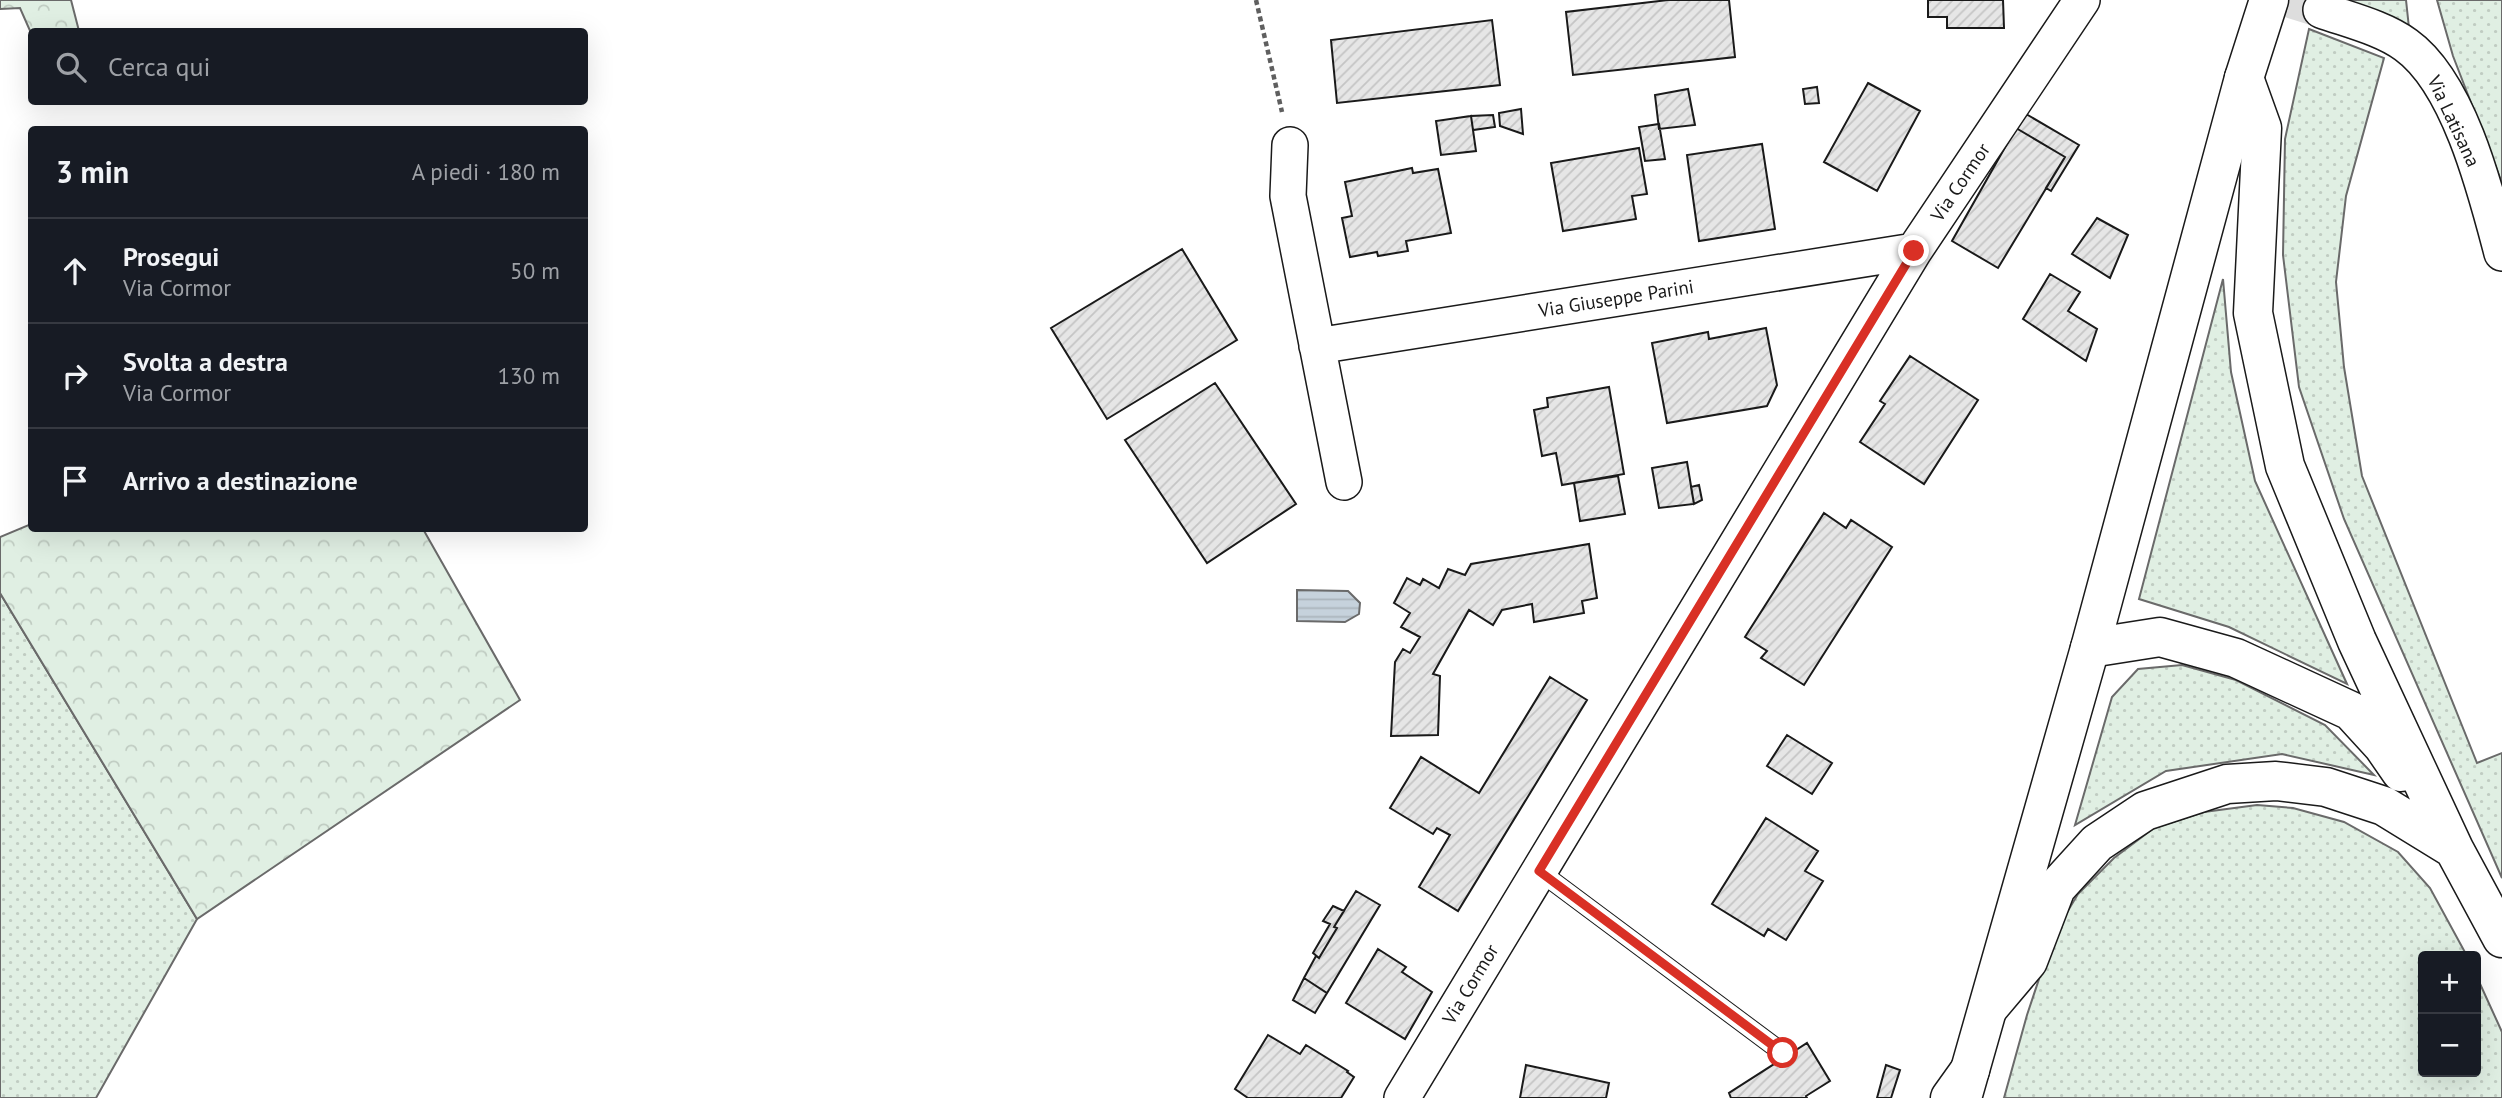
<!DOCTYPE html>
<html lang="it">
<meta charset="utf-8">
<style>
body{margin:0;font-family:"PT Sans",sans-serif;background:#20242c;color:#f1f3f6}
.controls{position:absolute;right:21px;bottom:21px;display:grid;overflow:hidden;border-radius:7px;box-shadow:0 7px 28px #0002}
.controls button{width:63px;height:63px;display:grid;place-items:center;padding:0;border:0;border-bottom:2px solid #363941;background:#171b24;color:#f1f3f6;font:35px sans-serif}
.stop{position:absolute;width:21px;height:21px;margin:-16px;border:5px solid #d93025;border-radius:50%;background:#fff}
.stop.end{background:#d93025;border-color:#fff;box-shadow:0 2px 7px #0008}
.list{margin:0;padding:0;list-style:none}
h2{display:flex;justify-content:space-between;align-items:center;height:91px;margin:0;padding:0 28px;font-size:30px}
h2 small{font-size:23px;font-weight:400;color:#9ea1a6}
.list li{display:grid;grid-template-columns:46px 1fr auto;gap:21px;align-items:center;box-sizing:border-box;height:105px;padding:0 28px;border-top:2px solid #363941}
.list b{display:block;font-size:26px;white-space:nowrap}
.list p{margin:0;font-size:23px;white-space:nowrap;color:#9ea1a6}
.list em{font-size:23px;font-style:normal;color:#9ea1a6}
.icon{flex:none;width:38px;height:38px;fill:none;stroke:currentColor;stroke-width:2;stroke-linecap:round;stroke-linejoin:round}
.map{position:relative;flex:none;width:2502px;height:1098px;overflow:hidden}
.search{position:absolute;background:#171b24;box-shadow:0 7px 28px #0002;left:28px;top:28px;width:560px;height:77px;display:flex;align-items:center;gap:18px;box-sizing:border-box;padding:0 24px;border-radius:7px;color:#9ea1a6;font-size:26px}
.panel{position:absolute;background:#171b24;box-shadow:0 7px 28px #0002;left:28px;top:126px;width:560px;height:406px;border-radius:7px}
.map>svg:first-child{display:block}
</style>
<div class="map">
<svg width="2502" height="1098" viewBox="0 0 2502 1098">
<defs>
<pattern id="grass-dots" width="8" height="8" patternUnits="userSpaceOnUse" patternTransform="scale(1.75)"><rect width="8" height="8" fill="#e0efe3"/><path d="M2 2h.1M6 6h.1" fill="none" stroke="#c0ccc2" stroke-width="1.8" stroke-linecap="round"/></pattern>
<pattern id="forest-crowns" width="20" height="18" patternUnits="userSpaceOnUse" patternTransform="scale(1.75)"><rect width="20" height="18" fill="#e0efe3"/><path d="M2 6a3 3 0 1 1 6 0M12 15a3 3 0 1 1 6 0" fill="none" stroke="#c0ccc2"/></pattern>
<pattern id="water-rules" width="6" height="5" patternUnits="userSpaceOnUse" patternTransform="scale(1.75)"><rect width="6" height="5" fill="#c6d2dc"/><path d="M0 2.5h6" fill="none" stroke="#aab4bc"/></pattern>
<pattern id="building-hatch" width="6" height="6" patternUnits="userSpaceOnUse" patternTransform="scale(1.75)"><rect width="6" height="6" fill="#e6e6e6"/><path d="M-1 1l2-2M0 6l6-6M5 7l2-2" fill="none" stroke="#c5c5c5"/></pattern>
</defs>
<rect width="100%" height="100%" fill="#fff"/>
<path fill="url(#grass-dots)" stroke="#6a6a6a" stroke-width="2" d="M2340,0H2406L2409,28Z
M2437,0H2502V183L2453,56Z
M2309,29L2384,58L2346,196L2336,282L2344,367L2362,476L2477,763L2502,753V878L2344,519L2299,387L2283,255L2285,139Z
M2223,279L2231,372L2255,481L2347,684L2229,627L2139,599Z
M0,593L197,919L96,1098H0Z
M2182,665L2236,680L2325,725L2374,775L2282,754L2166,771L2075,825L2112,697L2138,669Z
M2257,805L2293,808L2344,822L2398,852L2430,888L2467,956H2423V1072H2476V975L2502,1032V1098H2004L2027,1015L2054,934L2078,894L2114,858L2154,828L2204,812Z"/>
<path fill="url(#forest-crowns)" stroke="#6a6a6a" stroke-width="2" d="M0,0H71L79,31L32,32L31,33L20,8L0,9Z
M31,524L32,528L423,529L520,700L197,919L0,593V537Z"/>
<path fill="url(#water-rules)" stroke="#6a6a6a" stroke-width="2" d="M1297,590L1348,591L1360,603L1359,614L1345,622L1297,621Z"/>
<path fill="url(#building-hatch)" stroke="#1a1a1a" stroke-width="2" d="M1668,0H1729L1735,57L1573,75L1566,12Z
M1928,0H2003L2004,28H1947V17H1928Z
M1492,20L1500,85L1337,103L1331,40Z
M1868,83L1920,111L1877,191L1824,162Z
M1817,87L1819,103L1805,104L1803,89Z
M1688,89L1695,125L1659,129L1655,95Z
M1521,109L1523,134L1500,126L1499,113Z
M2026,114L2079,145L2051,191L2046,188L2065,157L2016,128Z
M1493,115L1495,127L1473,130L1471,116Z
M1471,116L1476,151L1441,155L1436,121Z
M1659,124L1665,159L1645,161L1639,127Z
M2016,128L2065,157L1998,268L1952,241Z
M1762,144L1775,229L1699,241L1687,155Z
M1639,148L1647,194L1632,196L1636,219L1563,231L1551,163Z
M1412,168L1413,173L1438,169L1451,233L1406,241L1408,251L1378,256L1377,252L1350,257L1342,218L1352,216L1345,182Z
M2097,218L2128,235L2110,278L2072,254Z
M1182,249L1237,340L1107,419L1051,328Z
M2050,274L2080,292L2068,311L2097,329L2086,361L2023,319Z
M1766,328L1777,385L1767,406L1667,423L1652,343L1708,332L1709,339Z
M1910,356L1978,400L1924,484L1860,442L1885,404L1880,401Z
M1215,383L1296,504L1207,563L1125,440Z
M1609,387L1624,474L1562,485L1556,453L1542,456L1534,410L1548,407L1547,398Z
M1687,462L1694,504L1659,508L1652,468Z
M1618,476L1625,514L1580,521L1574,483Z
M1699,485L1702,500L1694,504L1691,487Z
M1824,513L1846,528L1851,520L1892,547L1804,685L1761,658L1767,651L1745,637Z
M1589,544L1597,598L1582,601L1584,613L1534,622L1532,604L1502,610L1493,625L1469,610L1433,674L1440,676L1438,735L1391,736L1395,662L1403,649L1410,653L1420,637L1401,627L1410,613L1394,603L1407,578L1420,585L1423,579L1439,588L1448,569L1465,575L1471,564Z
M1550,677L1587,700L1458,911L1419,887L1450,835L1437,828L1433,834L1390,808L1421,757L1479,793Z
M1787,735L1832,763L1812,794L1767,766Z
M1766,818L1818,851L1805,871L1823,881L1786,940L1768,929L1764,936L1712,904Z
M1356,891L1380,905L1327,993L1304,978L1316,956L1319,958L1337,928L1334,927Z
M1333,906L1344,911L1334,927L1337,928L1319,958L1313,953L1330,924L1323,921Z
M1378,949L1406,967L1402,972L1432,992L1405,1039L1346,1003Z
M1304,978L1327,993L1315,1013L1293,1000Z
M1268,1035L1300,1054L1306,1045L1348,1071L1347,1072L1354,1077L1341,1098H1248L1235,1089Z
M1807,1043L1830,1081L1806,1096L1807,1098H1731L1729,1093Z
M1526,1065L1609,1083L1606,1098H1520Z
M1886,1065L1900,1070L1891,1098H1877Z"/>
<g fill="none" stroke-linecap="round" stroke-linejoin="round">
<path stroke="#ddd" stroke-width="35" stroke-dasharray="35 18" stroke-linecap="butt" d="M2289,0L2321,10"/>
<g stroke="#1a1a1a" stroke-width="20">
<path id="service" d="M1539,871L1783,1053"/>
</g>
<g stroke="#1a1a1a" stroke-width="38">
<path id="minor" d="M2321,10C2349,20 2383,28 2406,45C2459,83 2486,192 2502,253
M1290,145L1288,196L1344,482
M1317,346L1914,251
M1402,1098L1914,251L2082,0"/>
</g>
<g stroke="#1a1a1a" stroke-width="41">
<path id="secondary" d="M1962,1098L2090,648L2244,78L2269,0"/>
</g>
<g stroke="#1a1a1a" stroke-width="41">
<path id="trunk" d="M2244,78L2262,128L2253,313L2285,466L2357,641L2454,849L2502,938
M2090,648L2160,637L2236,658L2351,711L2383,746L2401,772
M1990,1006L2028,961L2056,888L2097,843L2145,811L2227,784L2276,781L2326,787L2384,806L2454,849
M1950,1098L1970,1070"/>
</g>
<path stroke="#5f5f5f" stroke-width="4.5" stroke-dasharray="5 3.5" stroke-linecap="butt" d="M1256,0L1282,112"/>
<use href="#service" stroke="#fff" stroke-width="18"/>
<use href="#minor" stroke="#fff" stroke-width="35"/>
<use href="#secondary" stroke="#fff" stroke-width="38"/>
<use href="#trunk" stroke="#fff" stroke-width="38"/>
</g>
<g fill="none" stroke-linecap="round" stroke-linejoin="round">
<path stroke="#d93025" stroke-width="9" d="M1783,1053L1539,871L1914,251"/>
</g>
<g text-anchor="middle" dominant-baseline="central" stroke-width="5" stroke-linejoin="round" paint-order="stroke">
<g font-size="19" fill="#1a1a1a" stroke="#fff">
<text transform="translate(2454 121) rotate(65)">Via Latisana</text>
<text transform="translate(1960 182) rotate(-56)">Via Cormor</text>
<text transform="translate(1616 298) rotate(-9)">Via Giuseppe Parini</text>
<text transform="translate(1470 984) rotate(-59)">Via Cormor</text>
</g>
</g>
</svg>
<div class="controls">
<button>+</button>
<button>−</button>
</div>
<div class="stop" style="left:1783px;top:1053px"></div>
<div class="stop end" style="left:1914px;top:251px"></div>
<div class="search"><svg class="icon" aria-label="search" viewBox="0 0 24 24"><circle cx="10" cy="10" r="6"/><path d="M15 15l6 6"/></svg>Cerca qui</div>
<section class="panel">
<h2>3 min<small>A piedi · 180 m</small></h2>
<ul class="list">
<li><svg class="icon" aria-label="ahead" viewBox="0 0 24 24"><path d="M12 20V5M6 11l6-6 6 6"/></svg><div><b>Prosegui</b><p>Via Cormor</p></div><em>50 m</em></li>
<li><svg class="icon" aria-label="right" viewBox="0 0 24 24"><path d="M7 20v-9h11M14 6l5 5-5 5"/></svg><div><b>Svolta a destra</b><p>Via Cormor</p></div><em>130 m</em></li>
<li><svg class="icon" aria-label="arrive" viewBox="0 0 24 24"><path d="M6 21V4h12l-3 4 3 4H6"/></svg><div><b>Arrivo a destinazione</b></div></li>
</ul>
</section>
</div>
